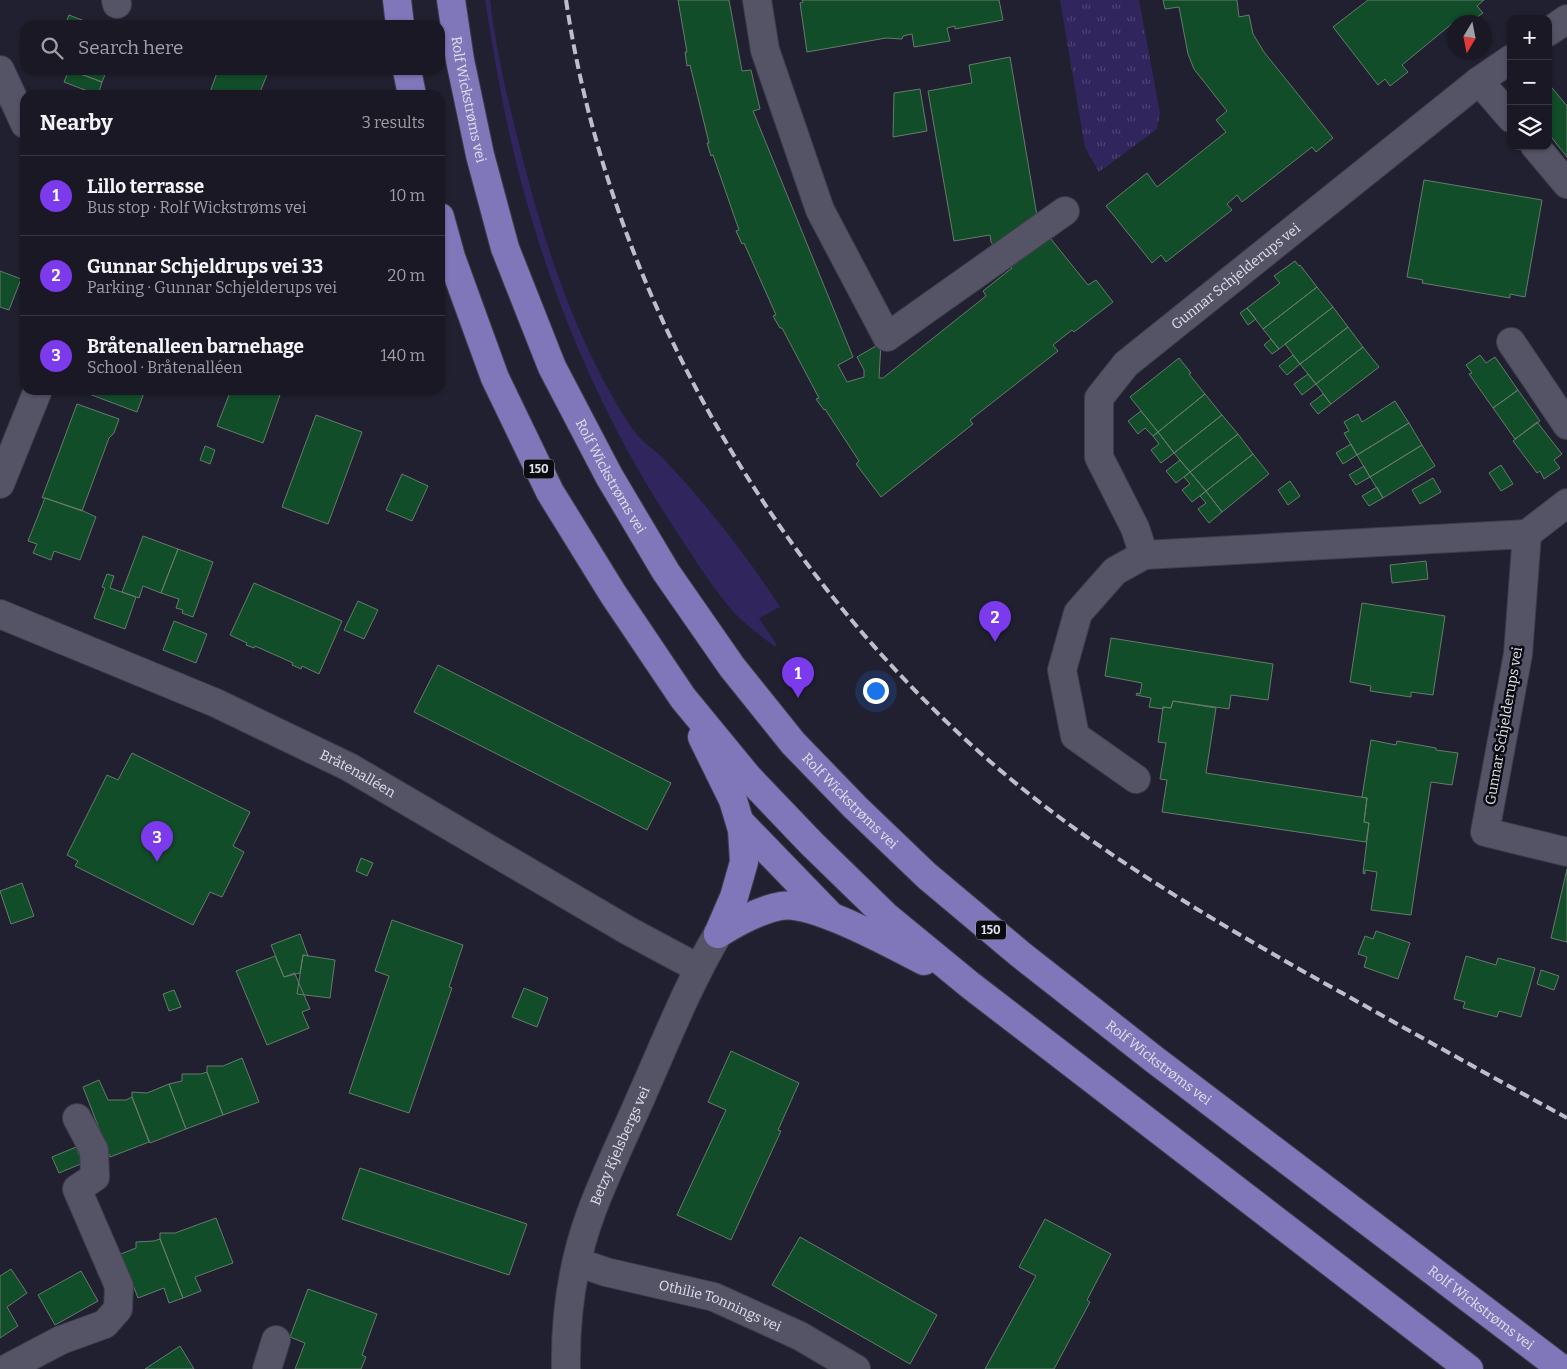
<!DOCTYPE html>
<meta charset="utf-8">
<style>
body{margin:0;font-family:Bitter,serif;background:#22212c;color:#f1f3f6}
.controls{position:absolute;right:15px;top:15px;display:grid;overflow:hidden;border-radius:10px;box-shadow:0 1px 4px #0004}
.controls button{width:45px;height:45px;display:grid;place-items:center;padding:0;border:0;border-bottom:1px solid #373741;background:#191824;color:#f1f3f6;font:25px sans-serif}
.compass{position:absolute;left:1447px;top:15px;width:45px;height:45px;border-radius:50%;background:#191824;box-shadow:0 1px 4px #0004;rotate:190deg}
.you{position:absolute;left:875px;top:690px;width:18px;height:18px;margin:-12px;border:4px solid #fff;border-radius:50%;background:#1a73e8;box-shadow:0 0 0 8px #1a73e833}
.badge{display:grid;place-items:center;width:32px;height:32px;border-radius:50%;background:#7c3aed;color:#fff;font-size:16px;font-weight:700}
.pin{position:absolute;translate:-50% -41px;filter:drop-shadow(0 1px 2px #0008)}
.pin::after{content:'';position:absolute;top:26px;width:18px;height:15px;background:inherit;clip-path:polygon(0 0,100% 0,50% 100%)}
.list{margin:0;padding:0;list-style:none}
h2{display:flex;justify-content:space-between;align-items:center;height:65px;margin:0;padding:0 20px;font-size:21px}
h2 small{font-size:16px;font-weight:400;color:#9fa0a6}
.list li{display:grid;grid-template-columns:32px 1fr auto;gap:15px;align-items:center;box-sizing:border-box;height:80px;padding:0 20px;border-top:1px solid #373741}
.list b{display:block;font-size:19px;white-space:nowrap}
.list p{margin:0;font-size:16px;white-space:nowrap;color:#9fa0a6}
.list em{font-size:16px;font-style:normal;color:#9fa0a6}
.icon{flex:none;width:28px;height:28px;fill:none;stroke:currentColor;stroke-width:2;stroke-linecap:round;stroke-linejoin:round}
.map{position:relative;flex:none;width:1567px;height:1369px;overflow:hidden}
.search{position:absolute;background:#191824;box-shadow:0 1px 4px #0004;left:20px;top:20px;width:425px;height:55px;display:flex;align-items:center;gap:12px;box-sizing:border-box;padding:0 18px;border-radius:15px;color:#9fa0a6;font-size:19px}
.panel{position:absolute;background:#191824;box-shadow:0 1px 4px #0004;left:20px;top:90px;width:425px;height:305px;border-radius:15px}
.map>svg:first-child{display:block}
</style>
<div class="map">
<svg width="1567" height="1369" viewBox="0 0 1567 1369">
<defs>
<pattern id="park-tufts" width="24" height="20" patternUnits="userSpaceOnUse" patternTransform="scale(1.25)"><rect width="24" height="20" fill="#30255d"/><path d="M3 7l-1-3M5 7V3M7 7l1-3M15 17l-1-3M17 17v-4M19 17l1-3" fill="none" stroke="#4e4474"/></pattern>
</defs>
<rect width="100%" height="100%" fill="#212030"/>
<path fill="#30255d" d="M485,0H490C496,49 507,97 519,144C543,241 576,343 631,427C639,439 650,447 661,456C669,464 676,473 684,481C719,521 751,562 780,607L759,618L777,645L774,646C760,635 743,623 731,609C709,583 690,552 671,523C604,421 555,306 523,189C506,127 495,63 485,0Z"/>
<path fill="url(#park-tufts)" d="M1060,0H1139L1160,113L1157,129L1099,172L1085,147Z"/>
<path fill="#114d29" stroke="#677a6c" d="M678,0H729L742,71L751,70L760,109L753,111L853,357L838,365L847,382L864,377V370L857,357L881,343L879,378H883L986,296L983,291L1012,268L996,249L1034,218L1088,285L1096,280L1113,302L1074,332L1072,330L1053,345L1058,351L970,420L973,424L881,497L856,464L859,461L825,409L824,410L816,399L819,398L782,328H780L773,316L776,315L744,243L742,244L736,231L739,230L713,155L711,156L707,143H709L690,65L687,66L685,52H687Z
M802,0H999L1003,20L955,29V26L947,28L950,41L914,47L912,34L903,36L902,39L886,38L807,52L800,3L803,2Z
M1163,0H1237L1239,17L1249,15L1253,34L1264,52L1333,138L1316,152L1312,147L1242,202L1237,195L1227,204L1232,210L1166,262L1161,255L1152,263L1106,206L1147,173L1157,187L1226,132L1216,120L1227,111L1194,69L1188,54L1179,7L1165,9Z
M1368,0H1484L1477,6L1483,13L1470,22H1462L1460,20L1454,22L1402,65L1408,72L1390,86L1385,79L1378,85L1333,27Z
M69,15L95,25H65Z
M1010,57L1037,216L996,249L991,242L990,235L954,241L928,91L972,83L969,65Z
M69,70L102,82L98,95L64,82Z
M71,70H107L102,82Z
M218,70H269L260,92L267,95H209Z
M1548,83L1567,106V157L1548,133Z
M920,89L927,131L893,137L894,93Z
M1424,180L1542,200L1525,297L1510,294V298L1422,283L1423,280L1407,277Z
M1295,261L1299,266L1300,265L1317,287L1263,329L1247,308L1280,283L1274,276Z
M0,271L21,279L9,310L0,307Z
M1317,287L1333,307L1279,349L1263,329Z
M1333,307L1348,327L1300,364L1285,344Z
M1247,308L1256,319L1248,325L1240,313Z
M1348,327L1363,347L1316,384L1300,364Z
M1271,339L1279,349L1272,354L1264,345Z
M1363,347L1379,367L1331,404L1316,384Z
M1293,355L1300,364L1287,375L1279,366Z
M1480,355L1486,363L1495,357L1518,390L1493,408L1469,374L1472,373L1466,365Z
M1179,358L1191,373L1189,374L1205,394L1158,432L1130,397Z
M1308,374L1316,384L1302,395L1294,384Z
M81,390H145L137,412L81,391Z
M231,390H266L280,395L263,443L217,426Z
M1518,390L1540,421L1515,439L1493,408Z
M1205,394L1222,415L1174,453L1158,432Z
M1323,394L1331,404L1318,414L1310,404Z
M1395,401L1409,423L1357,455L1344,433L1349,431L1344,422L1358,414L1362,422Z
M77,404L119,419L114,433L109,438L82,511L45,498H42Z
M1141,411L1158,432L1153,436L1145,428L1138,434L1128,421Z
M316,415L362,432L328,524L282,507Z
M1222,415L1238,434L1190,472L1174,453Z
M1537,422L1562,454L1554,460L1560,468L1544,479L1540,471L1537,473L1513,441Z
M1409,423L1422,445L1370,477L1357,455Z
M1158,432L1174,453L1161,463L1151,450L1159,444L1153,436Z
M1238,434L1253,454L1206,491L1190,472Z
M1351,444L1357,455L1343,464L1336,453Z
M1422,445L1435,466L1383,498L1370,477Z
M205,446L215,450L210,464L200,460Z
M1253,454L1269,474L1222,512L1206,491Z
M1180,460L1190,472L1176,483L1166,471Z
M1501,465L1513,484L1501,491L1489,473Z
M1364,466L1370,477L1356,485L1349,475Z
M1190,472L1206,491L1192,502L1182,490L1190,484L1184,477Z
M402,474L428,486L412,521L386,510Z
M1433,478L1441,492L1420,504L1412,490Z
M1290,481L1300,496L1288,505L1278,490Z
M1377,487L1383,498L1369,506L1362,496Z
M1206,491L1222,512L1209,523L1198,509L1206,503L1200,496Z
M45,498L81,510L96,517L80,560L54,551L51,560L33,553L37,544L28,541Z
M143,536L178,549L161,593L143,586L139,598L122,592Z
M178,549L213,562L193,617L182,613L183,610L176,608L179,599L161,593Z
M1426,561L1428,579L1392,583L1390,565Z
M107,574L114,576L110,588L136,597L125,629L94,618L105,588L102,587Z
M254,583L342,621L319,674L302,666L301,669L292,665L293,663L255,646L254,648L246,645L247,643L230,635Z
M358,601L378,610L364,639L344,630Z
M1362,603L1445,616L1433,695L1411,692V697L1370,691L1371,686L1350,682Z
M174,621L207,634L196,663L163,650Z
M1111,638L1273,664L1268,700L1231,695L1229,709L1173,701L1171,708L1163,707V709L1149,707L1151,698L1136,695L1137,693L1140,694L1142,683L1105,676Z
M438,665L671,783L647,830L414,712Z
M1173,701L1216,708L1206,773L1367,798L1364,822L1369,823L1366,842L1162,812L1167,780L1160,779L1166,743L1158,742L1163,707L1171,708Z
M1371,740L1396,745L1397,741L1436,748V750L1458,753L1452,785L1431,782L1411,915L1371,910L1377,872L1365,870V874L1363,873L1369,823L1364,822L1367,798L1362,797Z
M132,753L250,812L233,846L244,852L222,897L210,892L193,925L75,866L78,861L67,855L107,775L118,780Z
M361,858L373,863L367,876L356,871Z
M1567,869V942L1551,938Z
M22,883L34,916L11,924L0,891Z
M392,920L463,945L449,987L452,988L409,1113L349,1093L389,976L375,971Z
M1376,931L1410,943L1398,979L1364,967L1367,957L1358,954L1365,936L1373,939Z
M300,934L308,956L303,955L300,973L284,977L271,945Z
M303,955L335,960L330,998L297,994Z
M275,956L284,977L295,973V974L310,1009L302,1012L309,1028L267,1045L236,971Z
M1466,956L1496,965L1498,958L1535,968L1521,1017L1499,1011L1497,1017L1463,1008L1465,1002L1454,999Z
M1541,970L1559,976L1554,990L1537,984Z
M524,988L548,998L537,1027L512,1017Z
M174,990L181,1007L169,1011L163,994Z
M731,1051L799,1083L778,1130L781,1131L731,1240L677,1215L726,1110L708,1102Z
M242,1058L259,1102L223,1115L207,1072V1066H223Z
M207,1072L223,1115L186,1129L169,1084L182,1081V1074H201Z
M99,1080L108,1100H126L132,1097L149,1142L110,1157L83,1087Z
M169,1084L186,1129L150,1143L132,1097V1092L147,1093Z
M76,1147L83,1163L59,1173L52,1157Z
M360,1168L527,1224L509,1275L342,1219Z
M216,1218L233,1263L195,1277L201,1291L183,1298L160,1239V1233H175Z
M1045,1219L1111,1254L1087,1300L1090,1302L1054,1369H985L1036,1276L1019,1267Z
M800,1237L937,1315L910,1364L772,1285Z
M160,1239L183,1298L169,1303L164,1288L138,1298L121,1254L136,1248V1242L154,1241Z
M11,1269L27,1293L7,1307L18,1326L0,1338V1276Z
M81,1271L98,1301L55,1325L38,1295Z
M308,1289L377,1314L362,1355L366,1357L361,1369H295L305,1343L290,1337Z
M180,1346L194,1369H145Z"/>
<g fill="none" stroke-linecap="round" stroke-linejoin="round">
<g stroke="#3e3d4b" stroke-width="30">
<g id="minor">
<path d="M116,0L117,4"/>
<path d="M757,0L765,50L820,210L887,337L1065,211"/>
<path d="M1548,32L1567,19"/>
<path d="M0,70L25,124"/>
<path d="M1479,81L1511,118"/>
<path d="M1535,146L1567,184"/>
<path d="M1511,342L1567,425"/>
<path d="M0,484L38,390"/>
<path d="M1527,534L1567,503"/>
<path d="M1144,555L1527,534L1518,654L1485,832L1567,852"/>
<path id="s1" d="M0,614L216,703L349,767L627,930L698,968"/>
<path id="s2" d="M1136,779L1075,736L1062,670L1078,613L1115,571L1144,555L1135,528L1099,457V398L1126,364L1479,81L1511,59"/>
<path id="s3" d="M577,1262L606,1272L714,1297L800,1336L856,1369"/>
<path d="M6,1369L61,1340L105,1324L118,1309L119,1286L77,1189L95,1177L94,1150L77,1118"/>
<path d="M267,1369L276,1340"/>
<path id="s4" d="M566,1369C565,1317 573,1262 591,1213C607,1170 627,1130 645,1088C668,1036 689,983 718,934"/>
</g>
</g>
<g stroke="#3e3d4b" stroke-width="30">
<g id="highway">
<path d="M397,0L400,25"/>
<path id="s5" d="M451,0L460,60L480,155L505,248L552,367L609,476L666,572L732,667L793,743L855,807L927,876L1020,954L1155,1060L1562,1369"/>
<path d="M407,70L412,95"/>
<path d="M440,217L451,257L495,378L550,492L613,594L683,698L748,777L812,844L886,916L970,985L1469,1369"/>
<path d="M702,737L733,800L742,830L744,862L734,897L718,934"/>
<path d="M740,822L831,916"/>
<path d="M718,934C737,922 759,910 781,906C812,900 894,946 924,961"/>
</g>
</g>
<use href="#minor" stroke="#555366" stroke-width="28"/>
<use href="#highway" stroke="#7f77b9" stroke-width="28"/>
<path stroke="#bebeca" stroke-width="4" stroke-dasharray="10 5" stroke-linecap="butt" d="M566,0C613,316 803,627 1059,817C1154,887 1257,946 1360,1003C1429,1042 1498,1080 1567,1118"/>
</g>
<g text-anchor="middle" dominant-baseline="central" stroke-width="5" stroke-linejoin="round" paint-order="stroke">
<g fill="#0b0b12" stroke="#a0a0aa" stroke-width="1">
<rect x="524" y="459.5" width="30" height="19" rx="4"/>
<rect x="976" y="920.5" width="30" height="19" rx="4"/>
</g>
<g font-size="12" font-weight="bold" fill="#e0e0eb">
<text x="539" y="469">150</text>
<text x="991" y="930">150</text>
</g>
<g font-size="14" fill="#e0e0eb" stroke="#0b0b12">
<text stroke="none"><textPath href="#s5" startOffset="101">Rolf Wickstrøms vei</textPath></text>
<text stroke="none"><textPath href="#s2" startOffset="641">Gunnar Schjelderups vei</textPath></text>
<text stroke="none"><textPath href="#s5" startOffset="506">Rolf Wickstrøms vei</textPath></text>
<text transform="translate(1504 726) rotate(-80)">Gunnar Schjelderups vei</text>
<text stroke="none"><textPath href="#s1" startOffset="392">Bråtenalléen</textPath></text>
<text stroke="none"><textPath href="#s5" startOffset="911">Rolf Wickstrøms vei</textPath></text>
<text stroke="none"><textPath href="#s5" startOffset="1316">Rolf Wickstrøms vei</textPath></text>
<text stroke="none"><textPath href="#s4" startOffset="232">Betzy Kjelsbergs vei</textPath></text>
<text stroke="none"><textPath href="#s3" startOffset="150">Othilie Tonnings vei</textPath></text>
<text stroke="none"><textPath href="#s5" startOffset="1721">Rolf Wickstrøms vei</textPath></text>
</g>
</g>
</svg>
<div class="controls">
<button>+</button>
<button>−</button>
<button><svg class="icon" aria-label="layers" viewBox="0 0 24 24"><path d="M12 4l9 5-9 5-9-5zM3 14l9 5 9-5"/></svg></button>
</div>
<svg class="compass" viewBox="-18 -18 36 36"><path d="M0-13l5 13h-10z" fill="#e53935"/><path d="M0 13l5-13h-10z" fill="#9fa0a6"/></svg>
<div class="you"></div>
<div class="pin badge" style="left:798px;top:698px">1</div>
<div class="pin badge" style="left:995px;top:642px">2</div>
<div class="pin badge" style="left:157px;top:862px">3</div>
<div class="search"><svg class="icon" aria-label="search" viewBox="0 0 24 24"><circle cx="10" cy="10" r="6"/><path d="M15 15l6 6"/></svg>Search here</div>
<section class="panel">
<h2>Nearby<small>3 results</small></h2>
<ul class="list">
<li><span class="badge">1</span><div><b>Lillo terrasse</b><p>Bus stop · Rolf Wickstrøms vei</p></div><em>10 m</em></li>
<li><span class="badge">2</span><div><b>Gunnar Schjeldrups vei 33</b><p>Parking · Gunnar Schjelderups vei</p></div><em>20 m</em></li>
<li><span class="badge">3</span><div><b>Bråtenalleen barnehage</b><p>School · Bråtenalléen</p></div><em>140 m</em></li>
</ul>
</section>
</div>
